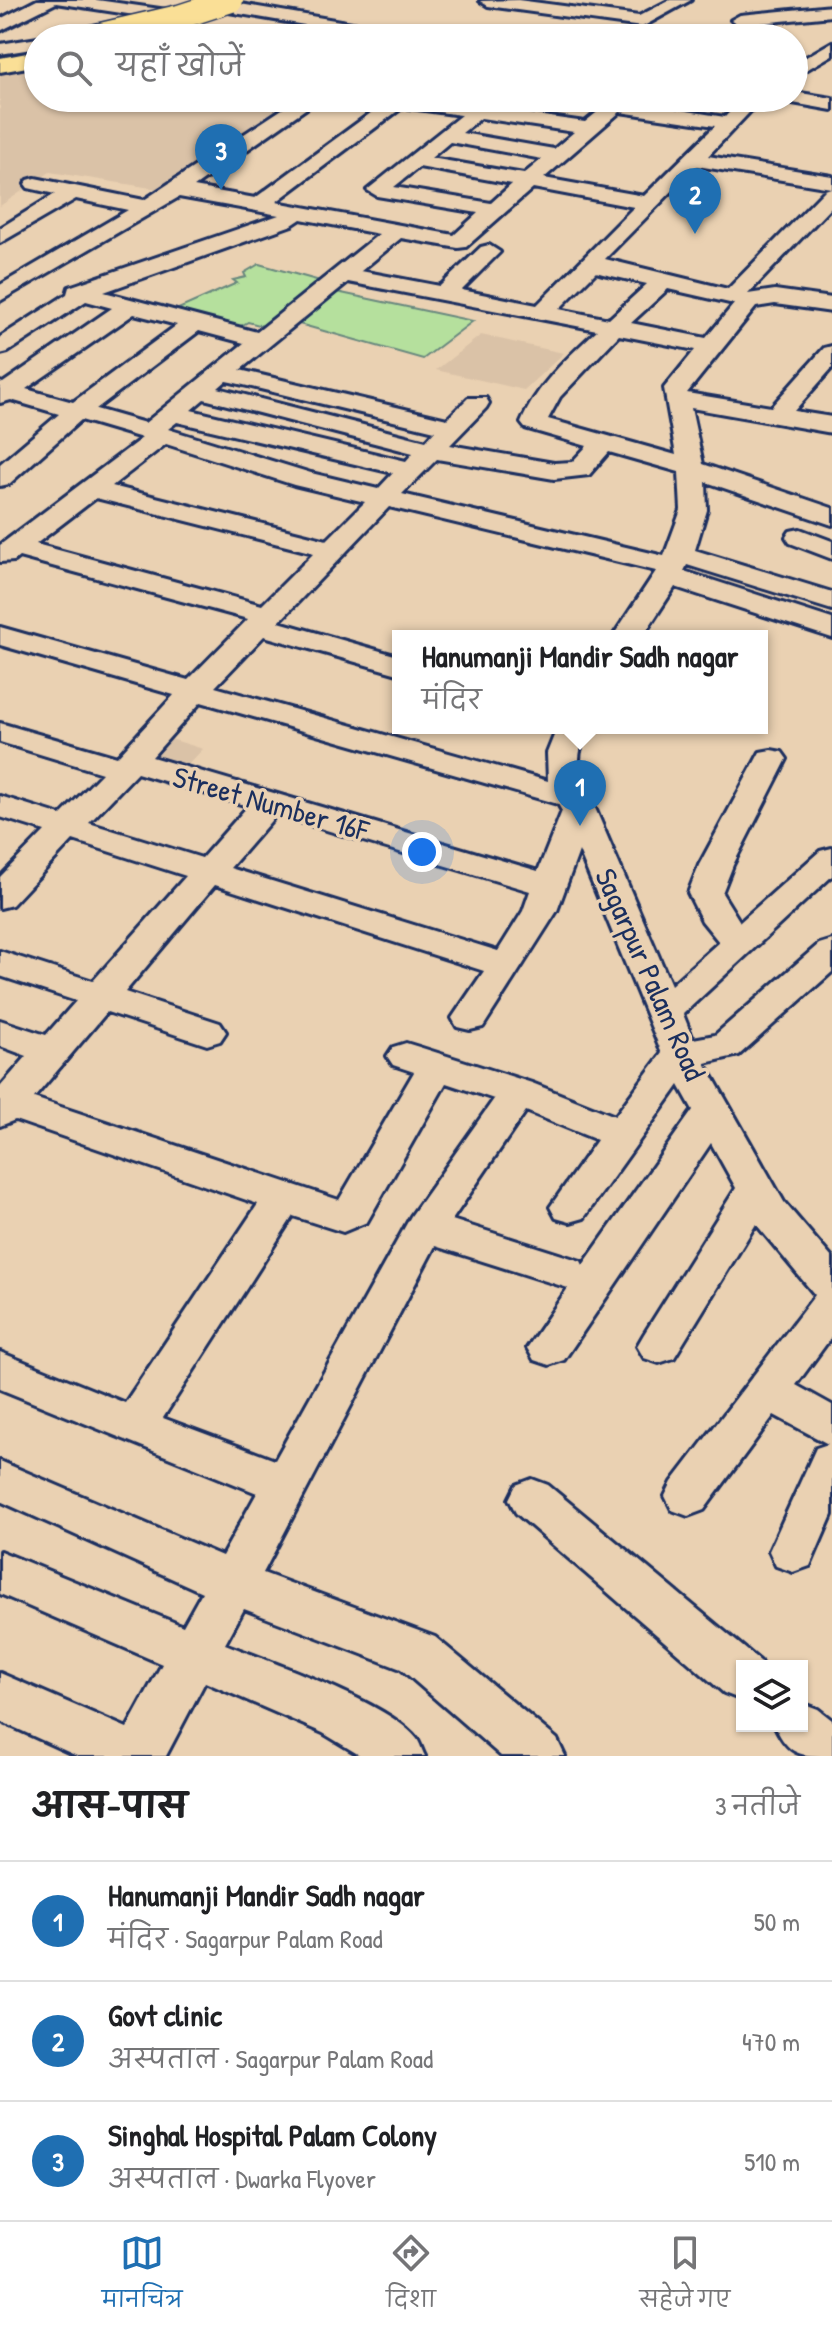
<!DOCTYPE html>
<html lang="hi">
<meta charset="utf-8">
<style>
body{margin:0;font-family:"Patrick Hand","Playpen Sans Deva",sans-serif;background:#f2f2f2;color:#202124}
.controls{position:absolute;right:24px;bottom:24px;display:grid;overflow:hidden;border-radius:0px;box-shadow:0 2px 6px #0004}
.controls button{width:72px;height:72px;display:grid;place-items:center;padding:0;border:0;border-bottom:2px solid #e0e0e0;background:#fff;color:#202124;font:40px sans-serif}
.you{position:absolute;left:422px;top:852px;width:28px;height:28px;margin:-20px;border:6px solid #fff;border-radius:50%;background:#1a73e8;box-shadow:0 0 0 12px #1a73e833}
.badge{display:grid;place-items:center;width:52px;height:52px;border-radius:50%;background:#1f6fb2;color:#fff;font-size:26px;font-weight:700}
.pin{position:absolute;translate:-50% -66px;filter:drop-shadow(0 2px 4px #0008)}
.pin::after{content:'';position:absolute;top:42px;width:28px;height:24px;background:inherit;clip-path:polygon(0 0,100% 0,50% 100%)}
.popup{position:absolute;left:392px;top:630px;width:376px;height:104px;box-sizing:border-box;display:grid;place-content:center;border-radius:0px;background:#fff;filter:drop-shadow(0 2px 6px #0005);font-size:26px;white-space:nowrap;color:#757577}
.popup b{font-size:30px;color:#202124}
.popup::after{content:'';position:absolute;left:50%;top:100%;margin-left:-16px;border:16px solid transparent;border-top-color:#fff}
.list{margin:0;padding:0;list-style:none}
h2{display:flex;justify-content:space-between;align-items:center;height:104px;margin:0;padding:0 32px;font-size:34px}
h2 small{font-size:26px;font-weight:400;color:#757577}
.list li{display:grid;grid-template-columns:52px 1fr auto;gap:24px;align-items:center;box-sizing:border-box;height:120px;padding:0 32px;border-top:2px solid #e0e0e0}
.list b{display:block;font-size:30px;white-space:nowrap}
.list p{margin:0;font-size:26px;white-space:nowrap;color:#757577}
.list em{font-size:26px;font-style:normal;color:#757577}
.icon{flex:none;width:44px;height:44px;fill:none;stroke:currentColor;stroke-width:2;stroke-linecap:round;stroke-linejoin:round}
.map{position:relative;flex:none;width:832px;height:1756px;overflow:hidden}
.search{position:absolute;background:#fff;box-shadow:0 2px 6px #0004;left:24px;right:24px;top:24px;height:88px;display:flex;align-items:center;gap:20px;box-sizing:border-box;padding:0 28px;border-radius:44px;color:#757577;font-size:30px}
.sheet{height:464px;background:#fff}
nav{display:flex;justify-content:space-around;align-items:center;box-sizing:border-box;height:112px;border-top:2px solid #e0e0e0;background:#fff;font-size:22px;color:#757577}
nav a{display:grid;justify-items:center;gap:4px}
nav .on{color:#1f6fb2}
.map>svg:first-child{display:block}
</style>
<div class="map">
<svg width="832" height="1756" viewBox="0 0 832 1756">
<rect width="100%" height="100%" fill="#ead1b2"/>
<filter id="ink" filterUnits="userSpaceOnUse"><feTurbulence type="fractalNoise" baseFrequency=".0125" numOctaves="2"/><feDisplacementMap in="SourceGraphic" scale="16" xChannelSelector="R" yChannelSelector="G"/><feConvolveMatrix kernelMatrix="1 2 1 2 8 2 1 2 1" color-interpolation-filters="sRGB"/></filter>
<g filter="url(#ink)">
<path fill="#dac2a7" d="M38,61V98H257L291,104L158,189L50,172L0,206V68Z
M481,335L554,351L564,353L524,390L436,370Z
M161,736L203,749L180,773L136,760Z"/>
<path fill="#b5e09d" stroke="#68887e" stroke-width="2" d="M259,264L320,281L263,326L248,322L239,327L176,310L237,283L233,280L246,277L244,273Z
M332,291L473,321L423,359L292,322Z"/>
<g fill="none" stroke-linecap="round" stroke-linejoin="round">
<g stroke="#1b2f5e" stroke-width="6">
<path id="minor" d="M37,0H97L167,10L176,15L167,20L56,3L0,31V19Z
M199,0H217L411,33L420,38H380L205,8L199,7Z
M518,0L639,16L670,0H691L642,27L488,6L480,1Z
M832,6V16L740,25L731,20L740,15Z
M120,23L126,24L129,28L126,32L94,38H56L65,33Z
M38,38V48L0,54V44Z
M832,42V55L794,77V64Z
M794,92L832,98V110L787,102L785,98H794Z
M299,98H321L194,187L255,198L383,104L374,98H421L473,106L483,98H504L493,109L585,122L601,109L561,102L559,98H634L631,102L725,117L743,98H763L708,156L832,176V206L748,294L775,290L832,298V312L775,304L756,307L687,393L771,407L824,348L832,346V368L794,411L832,417V433L691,408L703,464L832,508V525L706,482L707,510L695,550L832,592V610L687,565L684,571L832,619V638L675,587L643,636H613L656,571L389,507L279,622L398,656V674L264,636L215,687L548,781L547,753L557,728H589C572,757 578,783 595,808L671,985L719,942L702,921L688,893L699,865L760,752L771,750L782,752L787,759L733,865L722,893L740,922L820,851L832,848V876L683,1014L693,1039L715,1035L819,944L832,940V972L739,1055L705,1063L784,1202L832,1258V1336L796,1385L832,1405V1515L810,1566L793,1572L776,1566L769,1551L816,1448L828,1444L774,1415L704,1510L688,1516L672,1510L665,1496L672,1482L815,1295L756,1224L674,1358L659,1363L644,1358L637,1346L644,1334L736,1188L711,1143L564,1360L549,1365L534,1360L527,1348L568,1288L435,1246L263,1573L435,1637L557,1739L565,1756H501L401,1669L244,1609L225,1644C270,1662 390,1703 417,1739C420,1743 422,1751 425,1756H361L323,1733L205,1682L166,1756H77L0,1721V1673L127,1728L162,1664L0,1594V1551L183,1626L202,1592L0,1501V1461L222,1556L257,1493L0,1389V1352L125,1403L258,1204L15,1120L0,1126V1087L27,1056L0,1046V1020L46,1035L76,1001L0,976V951L93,981L186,876L73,840L12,905L0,908V877L45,831L0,817V796L61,815L102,773L0,742V723L117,757L174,695L0,645V627L188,680L248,619L19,557L14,561L0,562V545L142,438L81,420L9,484L0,486V464L59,414L11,400L0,403V382L3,383L112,308L86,301L8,352L0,354V337L67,294L69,287L279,215L179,197L0,301V285L128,210L76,199L0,243V228L55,194L28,188L25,184L28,180L35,178L144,200ZM403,107L461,115L367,190L377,196L478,213L454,235L276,202ZM620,112L715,126L644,196L544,178ZM481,118L574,132L554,149L462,133ZM450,142L542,159L524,174L431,158ZM697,166L831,188L825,190L728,289L605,259ZM419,167L512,184L491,203L394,187ZM533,188L634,207L537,305L462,290L500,252L489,245L481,247L440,286L361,271L401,238L458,248L466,247ZM301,219L379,234L257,332L104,292L292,225ZM596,272L603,274L647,284L609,319L559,309ZM348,282L597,330C568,357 536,386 521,423L525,428L587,446L572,462L554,463L450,445L486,408L489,403L486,398H468L447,419L240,370ZM668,289L734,304L706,338L631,323ZM134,314L177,325L73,402L26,389ZM199,331L244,343L145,423L96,409ZM619,335L695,350L664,388L676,455L548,419L560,397ZM226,381L231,382L435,431L426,441L218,388ZM204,399L413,453L406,461L191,410ZM177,422L393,473L378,489L311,473L168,429ZM166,444L294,485L365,502L327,540L112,486ZM609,452L679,472L681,510L664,556L402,494L437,459L554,479L589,475ZM96,498L314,553L262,605L36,544ZM201,702L558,804L562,811L538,871L152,757ZM137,773L248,806L202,858L89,823ZM276,815L530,891L523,911L498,951L230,868ZM579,851L662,1053L615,1116L532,1083L419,1047L406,1043L393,1047L387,1056L393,1065L414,1072L339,1200L34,1098L107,1012L207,1045L220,1041L226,1032L220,1023L125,992L215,885L484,971L452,1018L457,1027L470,1030L483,1027L557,911ZM446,1083L494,1099L411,1216L275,1460L163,1418L293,1216L343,1232L367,1222ZM679,1085L693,1110L583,1265L581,1261L452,1220L526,1111L597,1140L550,1207L556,1218L570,1222L584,1218Z
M800,529L832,541V559L790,543L786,537L790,531Z
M532,1479L548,1485L760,1661L762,1666H742V1700L724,1693L516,1513L509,1499L516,1485Z
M802,1703L818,1709L832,1720V1756C800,1756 789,1756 775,1726H802Z"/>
</g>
<g stroke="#1b2f5e" stroke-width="6">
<path id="major" d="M187,21L198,28C186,43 158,38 140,38L143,33Z
M38,51V65L0,72V58Z"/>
</g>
<use href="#minor" fill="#ead1b2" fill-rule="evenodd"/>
<use href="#major" fill="#fadf96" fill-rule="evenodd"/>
<g stroke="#1b2f5e" stroke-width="27" stroke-linecap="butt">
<path id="major-bridge" d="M88,38L179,17L231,0"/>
</g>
<use href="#major-bridge" stroke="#fadf96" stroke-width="24"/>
</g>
</g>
<g text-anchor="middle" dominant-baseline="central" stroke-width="7" stroke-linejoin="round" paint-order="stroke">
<g font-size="30" fill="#1b2f5e" stroke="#ead1b2">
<text transform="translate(271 803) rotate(16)">Street Number 16F</text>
<text transform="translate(651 974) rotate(66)">Sagarpur Palam Road</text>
</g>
</g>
</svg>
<div class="controls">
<button><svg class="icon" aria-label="layers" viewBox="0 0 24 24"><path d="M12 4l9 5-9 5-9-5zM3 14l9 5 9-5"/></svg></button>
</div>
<div class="you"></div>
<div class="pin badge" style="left:580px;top:826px">1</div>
<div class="popup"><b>Hanumanji Mandir Sadh nagar</b>मंदिर</div>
<div class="pin badge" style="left:695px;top:234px">2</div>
<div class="pin badge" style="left:221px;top:190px">3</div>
<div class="search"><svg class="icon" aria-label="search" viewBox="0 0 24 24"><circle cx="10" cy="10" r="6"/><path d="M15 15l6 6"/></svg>यहाँ खोजें</div>
</div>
<section class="sheet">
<h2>आस-पास<small>3 नतीजे</small></h2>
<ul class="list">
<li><span class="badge">1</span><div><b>Hanumanji Mandir Sadh nagar</b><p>मंदिर · Sagarpur Palam Road</p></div><em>50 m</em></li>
<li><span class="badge">2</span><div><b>Govt clinic</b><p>अस्पताल · Sagarpur Palam Road</p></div><em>470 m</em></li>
<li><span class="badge">3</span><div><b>Singhal Hospital Palam Colony</b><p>अस्पताल · Dwarka Flyover</p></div><em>510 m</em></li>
</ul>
</section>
<nav>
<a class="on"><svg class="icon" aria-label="map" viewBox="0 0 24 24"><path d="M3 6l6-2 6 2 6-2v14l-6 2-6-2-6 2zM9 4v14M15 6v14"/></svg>मानचित्र</a>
<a><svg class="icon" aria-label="directions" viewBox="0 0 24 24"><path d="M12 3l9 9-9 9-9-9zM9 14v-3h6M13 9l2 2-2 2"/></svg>दिशा</a>
<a><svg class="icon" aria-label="saved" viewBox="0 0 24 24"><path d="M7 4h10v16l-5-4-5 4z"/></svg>सहेजे गए</a>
</nav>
